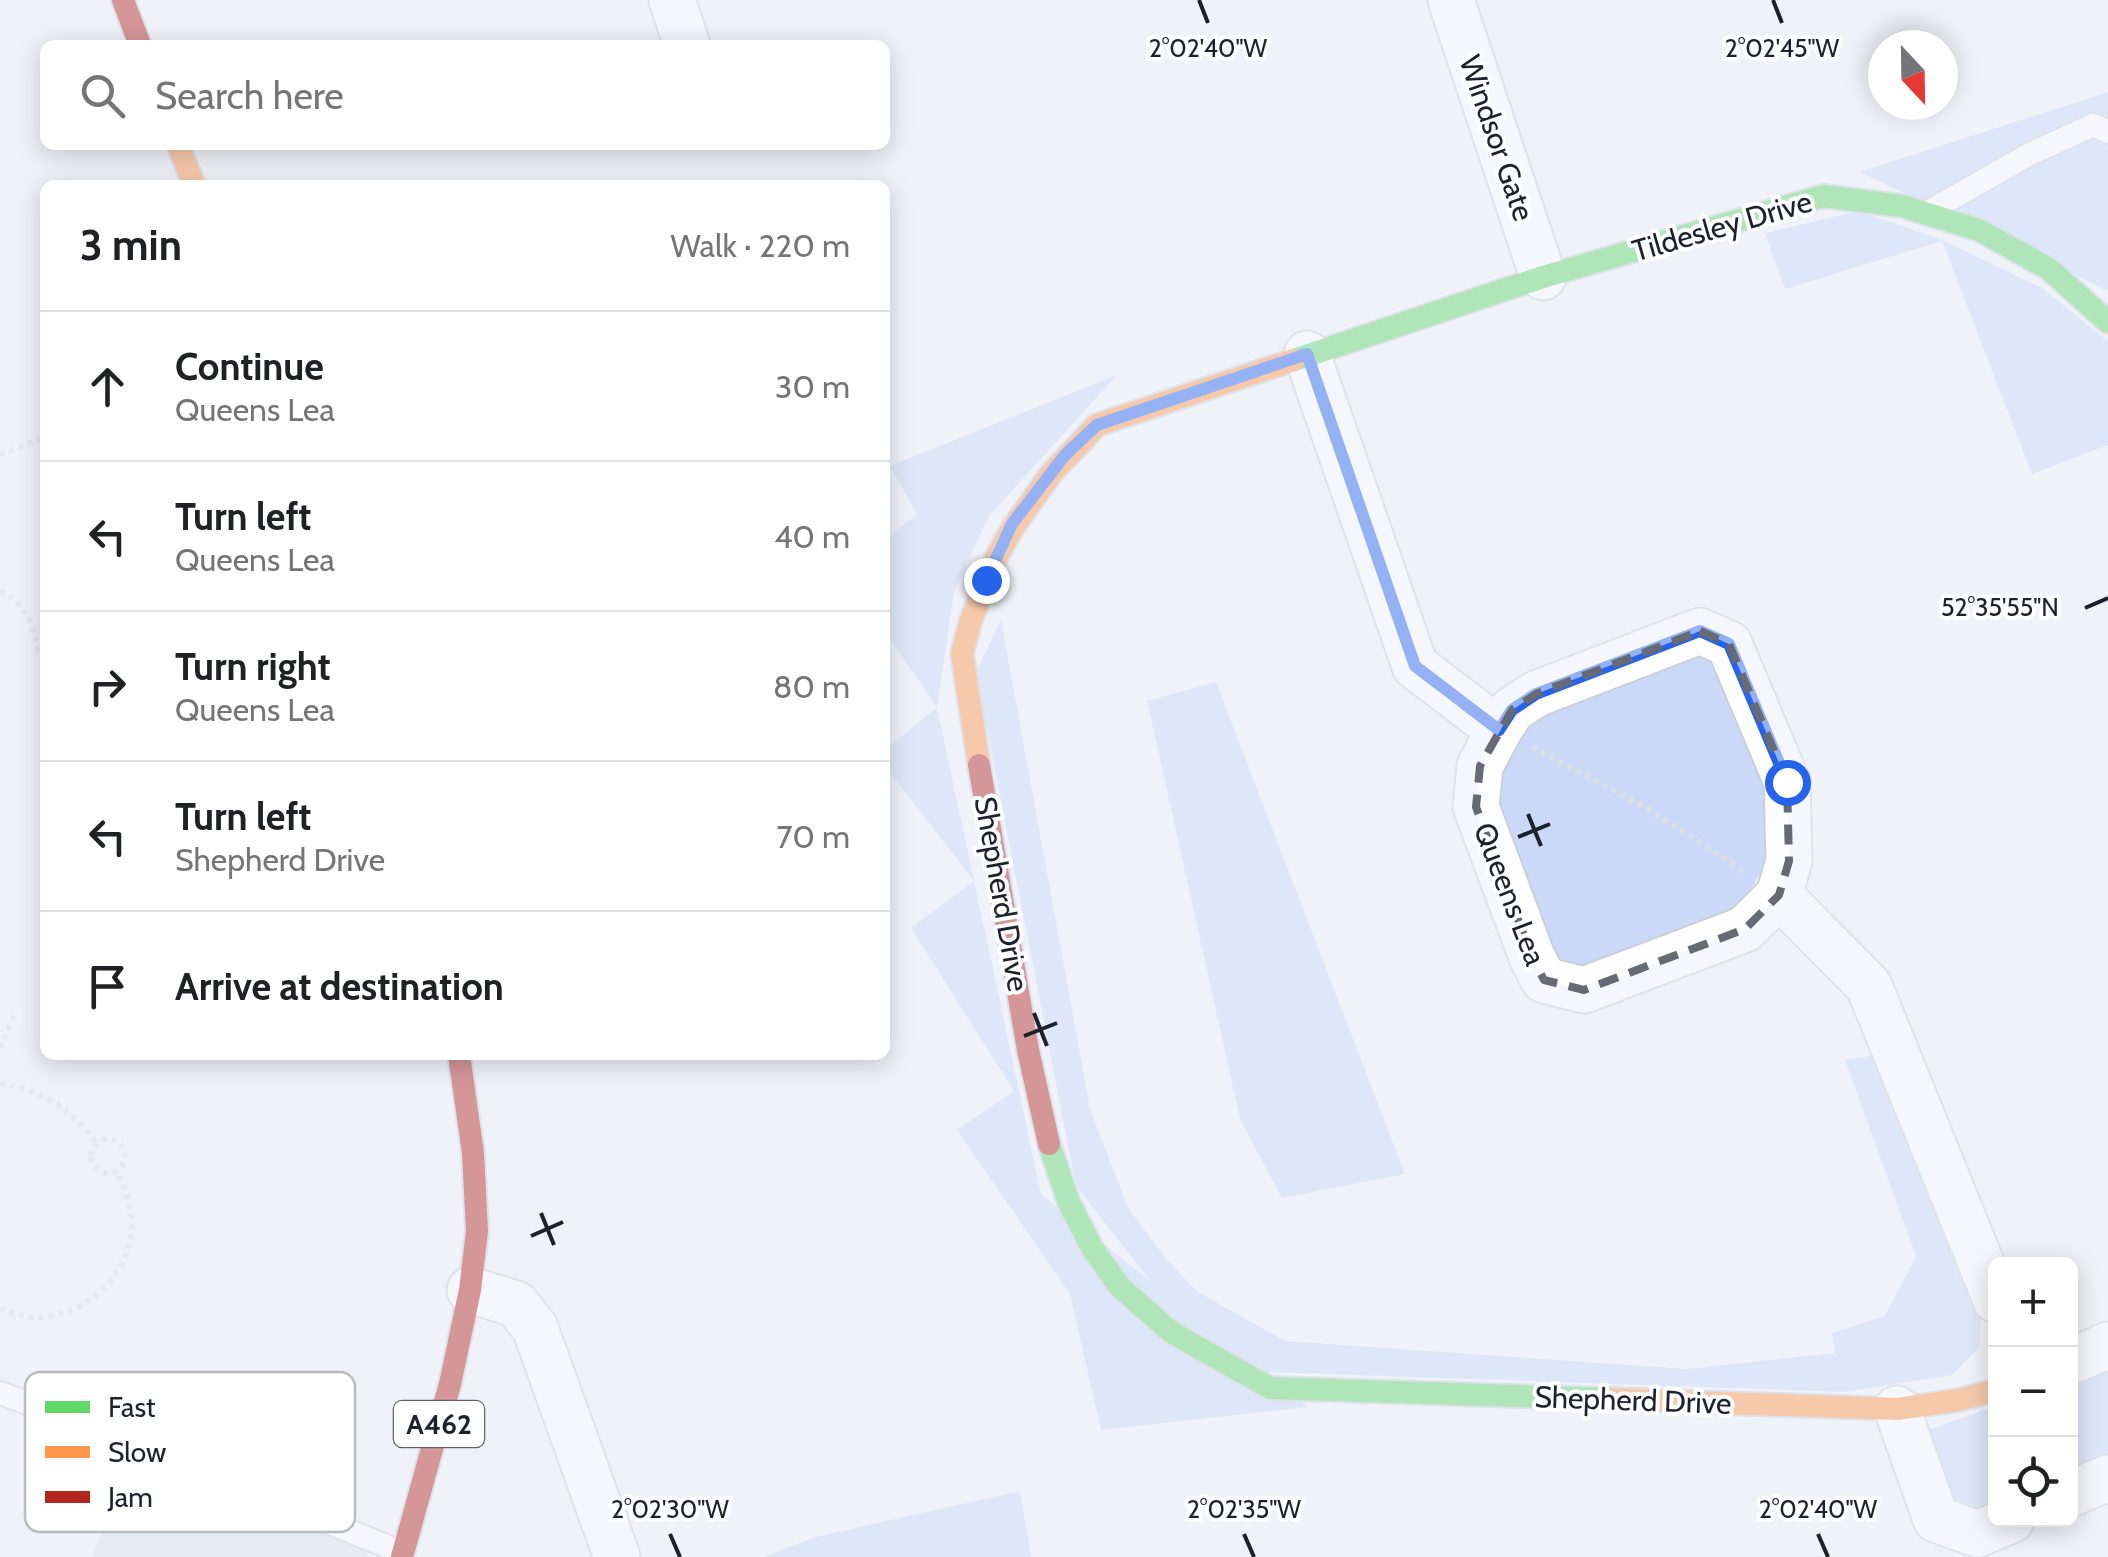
<!DOCTYPE html>
<meta charset="utf-8">
<style>
body{margin:0;font-family:Cabin,sans-serif;background:#f6f6f6;color:#202124}
.controls{position:absolute;right:30px;bottom:30px;display:grid;overflow:hidden;border-radius:15px;box-shadow:0 5px 25px #0003}
.controls button{width:90px;height:90px;display:grid;place-items:center;padding:0;border:0;border-bottom:2px solid #e0e0e0;background:#fff;color:#202124;font:50px sans-serif}
.compass{position:absolute;left:1868px;top:30px;width:90px;height:90px;border-radius:50%;background:#fff;box-shadow:0 5px 25px #0003;rotate:158deg}
.stop{position:absolute;width:30px;height:30px;margin:-22px;border:8px solid #2563eb;border-radius:50%;background:#fff}
.stop.end{background:#2563eb;border-color:#fff;box-shadow:0 2px 10px #0008}
.list{margin:0;padding:0;list-style:none}
h2{display:flex;justify-content:space-between;align-items:center;height:130px;margin:0;padding:0 40px;font-size:42px}
h2 small{font-size:32px;font-weight:400;color:#757577}
.list li{display:grid;grid-template-columns:65px 1fr auto;gap:30px;align-items:center;box-sizing:border-box;height:150px;padding:0 40px;border-top:2px solid #e0e0e0}
.list b{display:block;font-size:38px;white-space:nowrap}
.list p{margin:0;font-size:32px;white-space:nowrap;color:#757577}
.list em{font-size:32px;font-style:normal;color:#757577}
.icon{flex:none;width:55px;height:55px;fill:none;stroke:currentColor;stroke-width:2;stroke-linecap:round;stroke-linejoin:round}
.map{position:relative;flex:none;width:2108px;height:1557px;overflow:hidden}
.search{position:absolute;background:#fff;box-shadow:0 5px 25px #0003;left:40px;top:40px;width:850px;height:110px;display:flex;align-items:center;gap:25px;box-sizing:border-box;padding:0 35px;border-radius:15px;color:#757577;font-size:38px}
.panel{position:absolute;background:#fff;box-shadow:0 5px 25px #0003;left:40px;top:180px;width:850px;height:880px;border-radius:15px}
.map>svg:first-child{display:block}
</style>
<div class="map">
<svg width="2108" height="1557" viewBox="0 0 2108 1557">
<rect width="100%" height="100%" fill="#eff2f9"/>
<path fill="#dce2ec" d="M137,1441L378,1530L366,1557H92Z"/>
<path fill="#cad9f8" d="M2108,92V291L1860,172Z
M1859,211L1942,240L2042,288L2108,341V445L2032,474L1942,241L1785,289L1765,233Z
M1117,375L989,516L954,591L937,708L1041,1194L1308,1407L1101,1430L1070,1294L957,1130L1014,1091L911,928L974,881L885,766V750L937,707L885,632V540L917,514L890,466Z
M1001,620L1090,1109L1128,1208L1167,1260L1198,1292L1285,1341L1686,1369L1835,1353L1832,1333L1885,1316L1916,1256L1845,1060L1884,1054L1981,1306L1980,1347L1952,1375L1845,1392L1267,1372L1176,1314L1076,1186L976,672Z
M1689,651L1713,655L1773,803L1772,851L1742,906L1586,973L1558,966L1499,812L1503,767L1528,723L1580,690Z
M1216,682L1405,1174L1282,1198L1240,1119L1147,701Z
M2108,1364V1464L2070,1479V1379Z
M1995,1406V1508L1970,1518L1947,1508L1920,1433Z
M1020,1491L1031,1557H763L815,1537Z"/>
<g fill="none" stroke-linecap="round" stroke-linejoin="round">
<g stroke="#cbcfd8" stroke-width="26">
<path id="lane" d="M1935,208L2028,155L2093,125L2108,132
M0,1393L154,1450L403,1553"/>
</g>
<g stroke="#cbcfd8" stroke-width="49">
<path id="street" d="M672,0L687,45
M1451,0L1543,277
M1307,354L1415,666L1499,730L1480,766L1476,807L1532,957L1544,980L1584,990L1745,929L1779,895L1869,986L1996,1300
M1499,730L1512,710L1536,694L1700,631L1729,644L1787,782L1789,861L1779,895
M470,1290L516,1304L535,1328L617,1557
M2070,1362L2108,1345
M1897,1409L1936,1519L1977,1534L2011,1520
M2070,1494L2108,1478"/>
</g>
<g stroke="#cbcfd8" stroke-width="26">
<path id="fast" d="M1294,360L1543,277L1823,196L1902,206L1979,230L2049,269L2108,322
M1049,1144L1069,1203L1092,1248L1120,1287L1171,1332L1270,1388L1610,1399"/>
</g>
<g stroke="#cbcfd8" stroke-width="26">
<path id="slow" d="M178,145L194,185
M979,765L962,653L971,620L996,558L1012,529L1050,475L1097,425L1294,360
M1610,1399L1897,1409L1959,1400L1996,1390"/>
</g>
<g stroke="#cbcfd8" stroke-width="26">
<path id="jam" d="M123,0L140,45
M979,765L1028,1050L1049,1144
M402,1557L450,1384L470,1290L477,1231L473,1153L459,1055"/>
</g>
<path stroke="#dddee1" stroke-width="6" stroke-dasharray="5 5" stroke-linecap="butt" d="M0,455L45,437
M0,591C26,603 36,628 38,655
M1532,747L1649,809L1745,872
M0,1048L16,1011
M0,1084C43,1090 72,1109 97,1144
M91 1156a17 17 0 1 1 34 0a17 17 0 1 1-34 0Z
M0,1308C56,1337 126,1292 132,1230C133,1210 125,1188 116,1171"/>
<use href="#lane" stroke="#fdfdfe" stroke-width="22"/>
<use href="#street" stroke="#fdfdfe" stroke-width="45"/>
<use href="#fast" stroke="#63d668" stroke-width="22"/>
<use href="#slow" stroke="#ff974d" stroke-width="22"/>
<use href="#jam" stroke="#b3261e" stroke-width="22"/>
</g>
<g fill="none" stroke-linecap="round" stroke-linejoin="round">
<path stroke="#2563eb" stroke-width="12" d="M986,580L1012,524L1065,455L1097,425L1307,354L1415,666L1499,730L1512,710L1536,694L1700,631L1729,644L1787,782"/>
</g>
<path d="M0 0H2108V1557H0ZM1700,631L1729,644L1787,782L1789,861L1779,895L1745,929L1584,990L1544,980L1532,957L1476,807L1480,766L1512,710L1536,694Z" fill="#eff2f9" fill-opacity=".55" fill-rule="evenodd"/>
<path fill="none" stroke="#666a74" stroke-width="8" stroke-dasharray="20 12" stroke-linejoin="round" d="M1700,631L1729,644L1787,782L1789,861L1779,895L1745,929L1584,990L1544,980L1532,957L1476,807L1480,766L1512,710L1536,694Z"/>
<path fill="none" stroke="#1c212c" stroke-width="4" d="M1199,0L1208,23M1773,0L1782,23M2085,608L2108,598M1528,814L1541,846M1518,837L1550,824M1034,1013L1047,1046M1024,1036L1057,1023M541,1213L554,1245M531,1236L563,1222M670,1534L680,1557M1244,1534L1254,1557M1818,1534L1828,1557"/>
<g text-anchor="middle" dominant-baseline="central" stroke-width="8" stroke-linejoin="round" paint-order="stroke">
<rect fill="#fefefe" stroke="#60636b" stroke-width="2.5" x="394" y="1401" width="90" height="46" rx="8"/>
<g font-size="28" font-weight="bold" fill="#1c212c">
<text x="439" y="1424">A462</text>
</g>
<g font-size="30" fill="#1c212c" stroke="#fefefe">
<text transform="translate(1497 138) rotate(71)">Windsor Gate</text>
<text transform="translate(1722 226) rotate(-16)">Tildesley Drive</text>
<text transform="translate(1002 894) rotate(80)">Shepherd Drive</text>
<text transform="translate(1510 894) rotate(69)">Queens Lea</text>
<text transform="translate(1633 1400) rotate(2)">Shepherd Drive</text>
</g>
</g>
<rect x="25" y="1372" width="330" height="160" rx="15" fill="#fefefe" stroke="#babcbf" stroke-width="2.5"/>
<rect x="45" y="1401" width="45" height="12" fill="#63d668"/>
<rect x="45" y="1446" width="45" height="12" fill="#ff974d"/>
<rect x="45" y="1491" width="45" height="12" fill="#b3261e"/>
<g font-size="28" fill="#1c212c">
<text x="108" y="1417">Fast</text>
<text x="108" y="1462">Slow</text>
<text x="108" y="1507">Jam</text>
</g>
<g font-size="25" text-anchor="middle" fill="#1c212c" stroke="#fefefe" stroke-width="8" stroke-linejoin="round" paint-order="stroke">
<text x="1208" y="57">2°02'40"W</text>
<text x="1782" y="57">2°02'45"W</text>
<text x="2000" y="616">52°35'55"N</text>
<text x="670" y="1518">2°02'30"W</text>
<text x="1244" y="1518">2°02'35"W</text>
<text x="1818" y="1518">2°02'40"W</text>
</g>
</svg>
<div class="controls">
<button>+</button>
<button>−</button>
<button><svg class="icon" aria-label="locate" viewBox="0 0 24 24"><circle cx="12" cy="12" r="6"/><path d="M12 2v4M12 18v4M2 12h4M18 12h4"/></svg></button>
</div>
<svg class="compass" viewBox="-18 -18 36 36"><path d="M0-13l5 13h-10z" fill="#e53935"/><path d="M0 13l5-13h-10z" fill="#757577"/></svg>
<div class="stop" style="left:1787px;top:782px"></div>
<div class="stop end" style="left:986px;top:580px"></div>
<div class="search"><svg class="icon" aria-label="search" viewBox="0 0 24 24"><circle cx="10" cy="10" r="6"/><path d="M15 15l6 6"/></svg>Search here</div>
<section class="panel">
<h2>3 min<small>Walk · 220 m</small></h2>
<ul class="list">
<li><svg class="icon" aria-label="ahead" viewBox="0 0 24 24"><path d="M12 20V5M6 11l6-6 6 6"/></svg><div><b>Continue</b><p>Queens Lea</p></div><em>30 m</em></li>
<li><svg class="icon" aria-label="left" viewBox="0 0 24 24"><path d="M17 20v-9H6M10 6l-5 5 5 5"/></svg><div><b>Turn left</b><p>Queens Lea</p></div><em>40 m</em></li>
<li><svg class="icon" aria-label="right" viewBox="0 0 24 24"><path d="M7 20v-9h11M14 6l5 5-5 5"/></svg><div><b>Turn right</b><p>Queens Lea</p></div><em>80 m</em></li>
<li><svg class="icon" aria-label="left" viewBox="0 0 24 24"><path d="M17 20v-9H6M10 6l-5 5 5 5"/></svg><div><b>Turn left</b><p>Shepherd Drive</p></div><em>70 m</em></li>
<li><svg class="icon" aria-label="arrive" viewBox="0 0 24 24"><path d="M6 21V4h12l-3 4 3 4H6"/></svg><div><b>Arrive at destination</b></div></li>
</ul>
</section>
</div>
